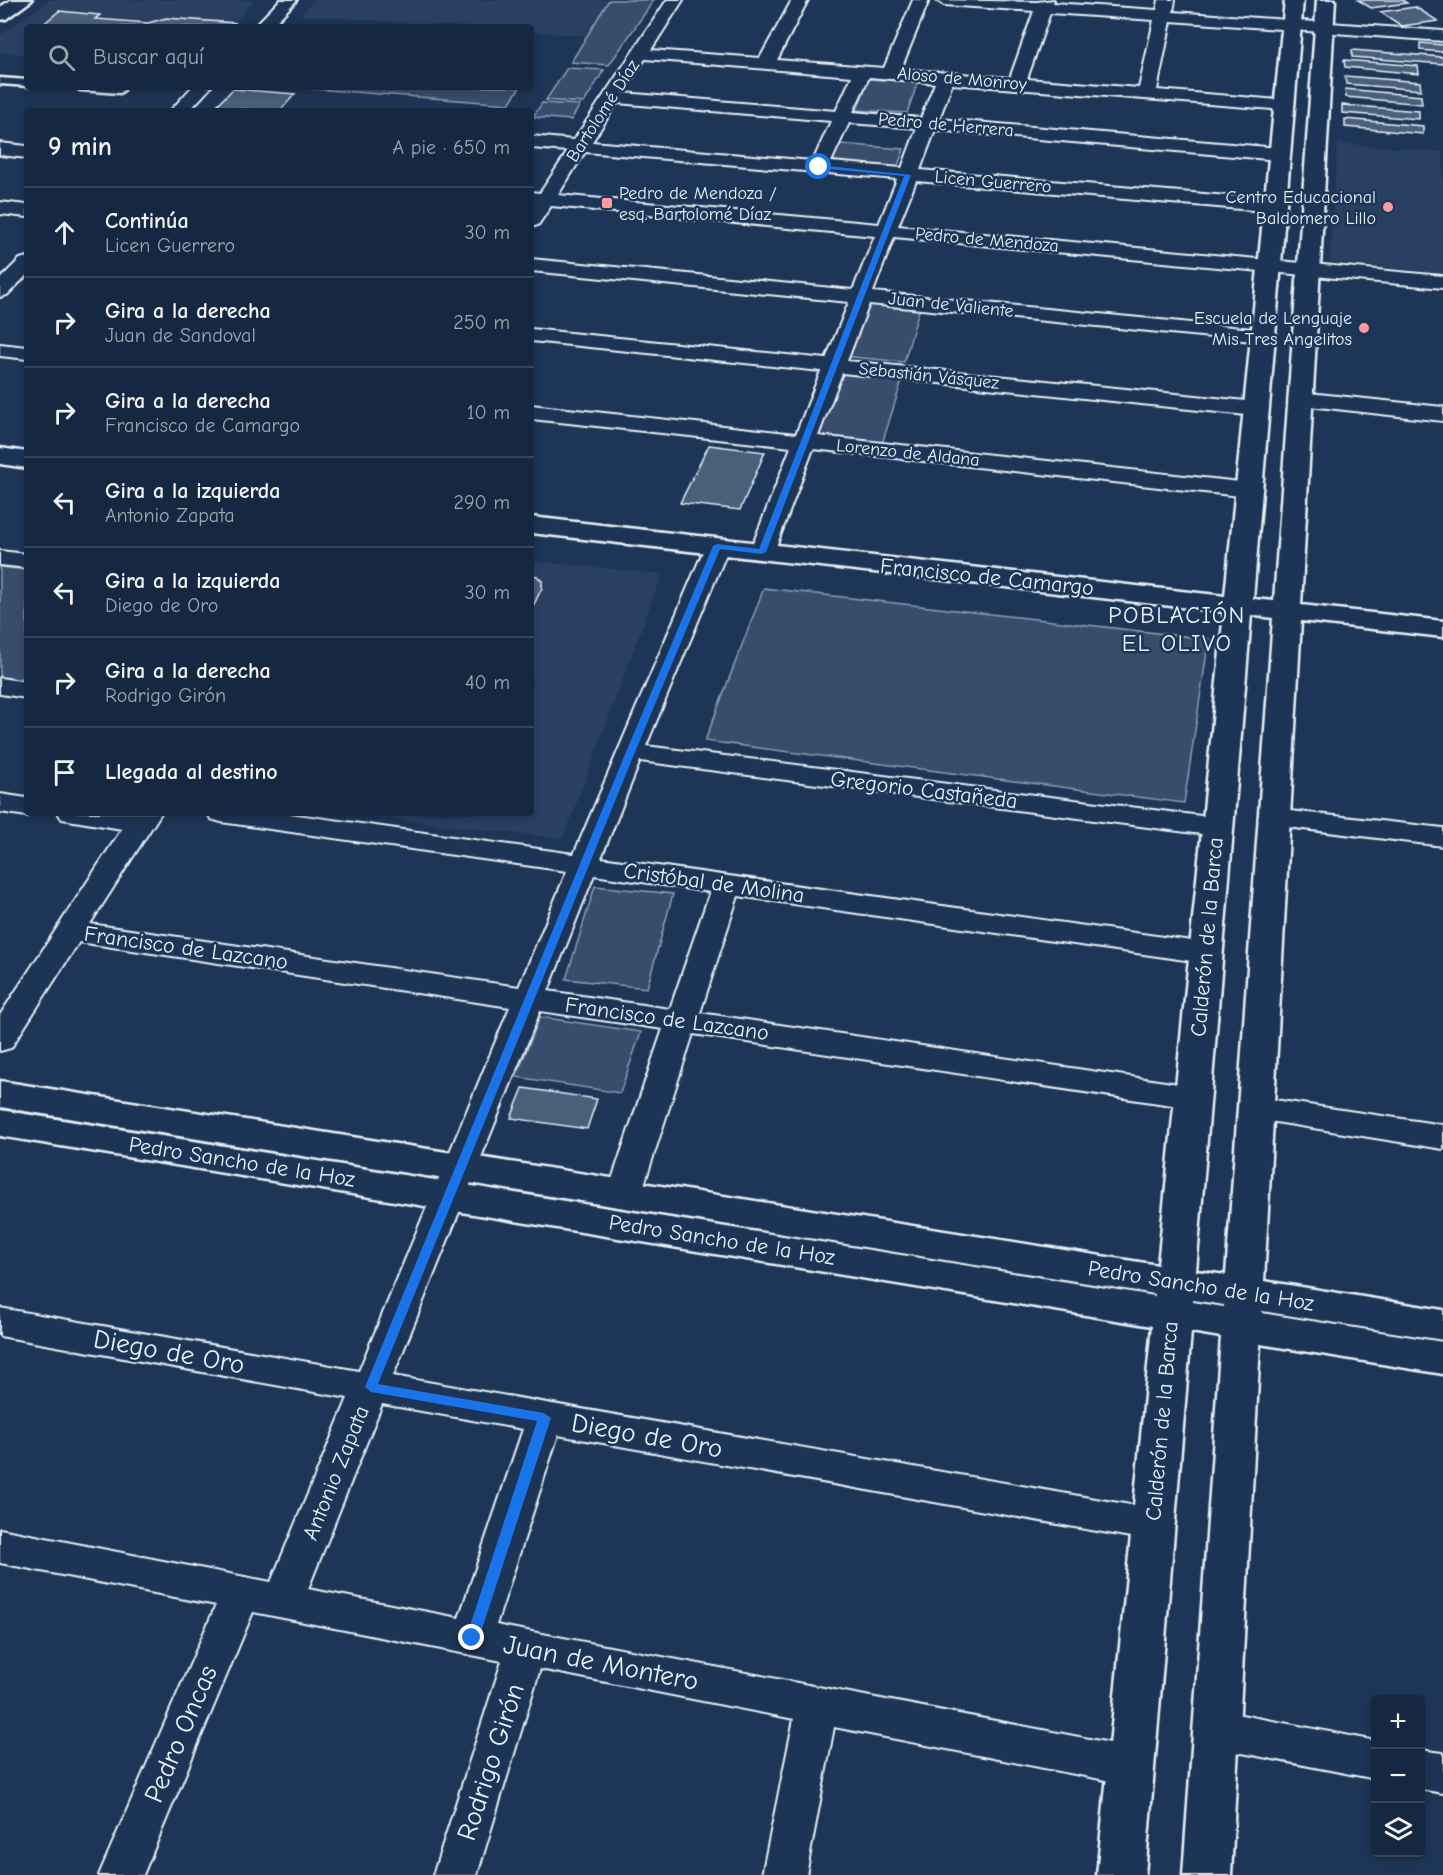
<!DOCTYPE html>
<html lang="es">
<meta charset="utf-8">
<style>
body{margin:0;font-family:"Comic Neue",sans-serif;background:#1f3048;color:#f1f3f6}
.controls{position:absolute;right:18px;bottom:18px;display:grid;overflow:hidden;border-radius:6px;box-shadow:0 3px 9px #0003}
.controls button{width:54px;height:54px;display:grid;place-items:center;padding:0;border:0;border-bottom:2px solid #35445a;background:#162841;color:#f1f3f6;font:30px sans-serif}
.stop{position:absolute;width:18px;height:18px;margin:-14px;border:4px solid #1a73e8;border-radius:50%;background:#fff}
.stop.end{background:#1a73e8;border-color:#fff;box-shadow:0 2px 6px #0008}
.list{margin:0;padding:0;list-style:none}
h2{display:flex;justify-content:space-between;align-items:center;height:78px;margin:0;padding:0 24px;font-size:26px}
h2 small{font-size:20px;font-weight:400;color:#9ea6b1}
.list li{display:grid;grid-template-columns:39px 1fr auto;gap:18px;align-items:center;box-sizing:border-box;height:90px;padding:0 24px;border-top:2px solid #35445a}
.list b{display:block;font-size:22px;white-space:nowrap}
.list p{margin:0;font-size:20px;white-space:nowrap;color:#9ea6b1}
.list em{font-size:20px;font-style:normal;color:#9ea6b1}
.icon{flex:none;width:33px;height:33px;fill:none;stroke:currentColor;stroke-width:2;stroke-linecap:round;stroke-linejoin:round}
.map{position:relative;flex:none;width:1443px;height:1875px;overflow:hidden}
.search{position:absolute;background:#162841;box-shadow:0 3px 9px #0003;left:24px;top:24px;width:510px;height:66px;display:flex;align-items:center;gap:15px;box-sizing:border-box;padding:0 21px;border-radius:6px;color:#9ea6b1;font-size:22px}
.panel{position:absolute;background:#162841;box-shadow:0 3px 9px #0003;left:24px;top:108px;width:510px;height:708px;border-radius:6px}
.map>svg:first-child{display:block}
</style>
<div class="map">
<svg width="1443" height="1875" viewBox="0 0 1443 1875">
<rect width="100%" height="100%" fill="#1d3557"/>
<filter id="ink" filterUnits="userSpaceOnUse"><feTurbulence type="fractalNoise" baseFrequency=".0167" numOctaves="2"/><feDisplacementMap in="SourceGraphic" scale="12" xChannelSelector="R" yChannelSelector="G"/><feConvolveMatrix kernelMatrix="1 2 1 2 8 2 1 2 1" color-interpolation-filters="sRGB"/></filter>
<g filter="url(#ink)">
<path fill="#2a4162" d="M49,0H254L231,27H27V55L0,52V35Z
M314,0H609L586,36L531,32V27H464L301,15Z
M1338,143L1443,152V273L1329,262Z
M531,561L662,574L563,839L362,815L531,813Z"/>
<path fill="#374d6c" stroke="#909fb2" stroke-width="1.5" d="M609,0H654L609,65L571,62Z
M567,68L604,70L584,103L546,100Z
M869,79L918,82L907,113L857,110Z
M288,87H520L509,104Z
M542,103L580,105L571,120L533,117Z
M839,144L904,149L897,168L831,163Z
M861,302L920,307L904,362L842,356Z
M842,371L903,377L882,444L818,437Z
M0,567L27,570V669L18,682L0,679Z
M764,588L1209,639L1184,803L705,741Z
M595,886L673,894L647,988L566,979Z
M540,1017L641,1032L620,1093L516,1077Z"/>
<path fill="#495e7a" stroke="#e8f1f8" stroke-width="1.5" d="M1358,0H1402L1407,3L1371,8Z
M1415,7L1438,21L1402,26L1380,12Z
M59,11L100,15L95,19L148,23L166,18L235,23L231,27H40Z
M1420,43L1443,45V52L1420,50Z
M1352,50L1443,57V64L1352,57Z
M1344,60L1418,66L1419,74L1345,67Z
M1345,76L1420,82L1421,90L1346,84Z
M233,89L295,94L280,111L214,108Z
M1345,89L1421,96L1422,104L1346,97Z
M1342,105L1419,111V119L1342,113Z
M1345,119L1423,126V134L1345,127Z
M709,445L765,452L740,510L680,503Z
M531,575L537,576L542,581V588L531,610Z
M523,1088L597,1099L587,1129L511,1118Z"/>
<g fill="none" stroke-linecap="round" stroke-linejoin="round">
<g stroke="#e8f1f8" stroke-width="5">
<path id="service" d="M0,78L27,80V86L0,84Z
M76,87H115L124,90L120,93L80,90Z"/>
</g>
<g stroke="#e8f1f8" stroke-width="4">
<path id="minor" d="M280,0H297L271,27H254Z
M667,0H683L651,50L760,58L792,0H808L777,60L884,68L913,0H929L901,69L1010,78L1034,11L944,5L936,0L1037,2L1054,0L1053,3L1157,10L1159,0H1175L1173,12L1443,31V41L1171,21L1157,90L1290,101L1293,105L1290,109L1284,110L952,84L939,119L1280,148L1287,150L1289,154L1287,158L1280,160L935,130L920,170L1275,200L1282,202L1285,206L1282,210L1275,212L916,181L898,226L1443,276V288L894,237L873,292L1263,330L1270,332L1274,336L1270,340L1263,342L869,304L847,361L1256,402L1264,404L1267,409L1264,414L1256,416L842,373L818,436L1249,483L1257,485L1261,490L1257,495L1249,497L813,449L774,552L771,557L762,559L753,557L750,552L791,447L531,419V405L796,434L821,371L531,341V329L826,359L849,302L531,271V259L853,290L875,236L551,206L538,225L531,227V192L540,193L568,151L531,148V136L574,140ZM1050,13L1154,20L1139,88L1027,79ZM645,59L852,76L836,111L623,93ZM869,77L935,83L921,118L853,112ZM617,103L831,121L813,161L592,142ZM849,123L917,128L902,168L831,162ZM585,152L897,179L879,224L558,195Z
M192,87H211L189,111H170Z
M0,143L27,146V158L0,155Z
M0,202L27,205V217L0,214Z
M27,257V275L7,295L0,297V279L20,259Z
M0,344L27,347V359L0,356Z
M1299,392L1443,407V421L1291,404L1288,399L1291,394Z
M717,540L726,542L729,547L646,746L1217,818L1227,821L1231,827L1227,833L1217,836L640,761L601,858L1206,943L1217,946L1221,953L1217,960L1206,963L738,896L700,1013L1192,1086L1203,1089L1208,1097L1203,1105L1192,1108L693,1034L641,1194L636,1203L624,1206L612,1203L607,1194L663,1029L540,1011L393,1376L1153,1509L1167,1513L1172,1525L1167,1537L1153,1541L558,1435L496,1625L1131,1747L1146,1752L1152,1766L1146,1780L1131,1785L834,1727L806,1875H762L794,1719L540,1669L477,1875H433L502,1661L253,1612L143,1875H99L216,1605L0,1563V1529L271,1582L348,1398L0,1336V1308L359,1371L510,1007L79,942L11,1048L0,1051V1015L122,829L62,819L58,813H161L90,924L519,987L567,871L221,822L211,819L207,813H283L574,854L705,547L708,542ZM594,875L710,892L670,1009L548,991ZM382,1404L523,1429L459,1618L308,1589Z
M0,551L27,554V568L0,565Z
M0,678L27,682V698L0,694Z
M0,794L27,798V813H37L27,816L0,812Z
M1272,809L1443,828V846L1262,824L1258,818L1262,812Z
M1255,1097L1443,1125V1149L1244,1117L1239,1109L1244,1101Z
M1216,1710L1376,1741V1779L1216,1748L1201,1742L1195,1729L1201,1716Z
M1420,1750L1443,1753V1793L1420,1789Z"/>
</g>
<g stroke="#e8f1f8" stroke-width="5">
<path id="tertiary" d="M11,0H32L6,19L0,20V7Z
M1285,0H1303L1253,599L1274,601L1317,0H1335L1301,605L1443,621V637L1301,621L1264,1281L1443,1310V1340L1262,1311V1313L1443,1342V1374L1260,1344L1231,1875H1183L1221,1337L1191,1332L1145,1875H1097L1152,1326L0,1136V1110L1155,1296V1294L0,1107V1081L1158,1265L1224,612L531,533V517L1225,596ZM1251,615L1273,618L1226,1275L1196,1271ZM1193,1300L1224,1305V1307L1193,1302Z
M0,448L27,452V468L0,464Z"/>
</g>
<use href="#service" fill="#1d3557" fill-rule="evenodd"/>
<use href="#minor" fill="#1d3557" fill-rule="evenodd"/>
<use href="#tertiary" fill="#1d3557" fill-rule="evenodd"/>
</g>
</g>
<path fill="#1a73e8" d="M819,165L911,175L766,552L762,554L720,549L635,752L378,1384L544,1413L551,1418L479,1638L472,1644L466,1638L537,1421L371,1392L365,1387L626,752L713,546L717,544L759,549L904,176L817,168Z"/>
<g fill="#ff9aa2" stroke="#1d3557" stroke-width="2">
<rect x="601" y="197" width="12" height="12" rx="3"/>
<circle cx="1388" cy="207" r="6"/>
<circle cx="1364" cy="328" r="6"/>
</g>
<g text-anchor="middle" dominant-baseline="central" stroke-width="5" stroke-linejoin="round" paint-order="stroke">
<g font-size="18" fill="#e8f1f8" stroke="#1d3557">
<text transform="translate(962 79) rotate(5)">Aloso de Monroy</text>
<text transform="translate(603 111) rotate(-57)">Bartolomé Díaz</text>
<text transform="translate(946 125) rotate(5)">Pedro de Herrera</text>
<text transform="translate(993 182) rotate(5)">Licen Guerrero</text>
<text transform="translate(987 240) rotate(5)">Pedro de Mendoza</text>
<text transform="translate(951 305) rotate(6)">Juan de Valiente</text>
<text transform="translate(929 376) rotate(6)">Sebastián Vásquez</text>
<text transform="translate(908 453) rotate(6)">Lorenzo de Aldana</text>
</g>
<g font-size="18" fill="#e8f1f8" stroke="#1d3557" text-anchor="end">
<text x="619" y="193" text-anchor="start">Pedro de Mendoza /<tspan x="619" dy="21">esq. Bartolomé Díaz</tspan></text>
<text x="1376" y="197">Centro Educacional<tspan x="1376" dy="21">Baldomero Lillo</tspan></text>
<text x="1352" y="318">Escuela de Lenguaje<tspan x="1352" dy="21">Mis Tres Angelitos</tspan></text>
</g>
<g font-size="22" fill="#e8f1f8" stroke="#1d3557">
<text transform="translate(987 577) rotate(6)">Francisco de Camargo</text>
<text transform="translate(924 790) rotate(7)">Gregorio Castañeda</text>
<text transform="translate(714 883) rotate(8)">Cristóbal de Molina</text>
<text transform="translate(1207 937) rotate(-85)">Calderón de la Barca</text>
<text transform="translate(186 948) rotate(8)">Francisco de Lazcano</text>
<text transform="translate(667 1019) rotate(8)">Francisco de Lazcano</text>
<text transform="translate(242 1162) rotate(9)">Pedro Sancho de la Hoz</text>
<text transform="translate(722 1240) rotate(9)">Pedro Sancho de la Hoz</text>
<text transform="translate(1201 1286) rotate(9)">Pedro Sancho de la Hoz</text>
<text transform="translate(1162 1421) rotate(-85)">Calderón de la Barca</text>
<text transform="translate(336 1473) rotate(-68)">Antonio Zapata</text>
</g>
<g font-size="24" letter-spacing="1.5" fill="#e8f1f8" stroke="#1d3557">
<text x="1177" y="615">POBLACIÓN<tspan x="1177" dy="28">EL OLIVO</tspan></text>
</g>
<g font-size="27" fill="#e8f1f8" stroke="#1d3557">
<text transform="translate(169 1352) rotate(10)">Diego de Oro</text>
<text transform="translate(647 1436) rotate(10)">Diego de Oro</text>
<text transform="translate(601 1663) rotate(11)">Juan de Montero</text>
<text transform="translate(181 1734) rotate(-67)">Pedro Oncas</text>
<text transform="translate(491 1762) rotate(-72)">Rodrigo Girón</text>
</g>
</g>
</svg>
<div class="controls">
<button>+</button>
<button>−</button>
<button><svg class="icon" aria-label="layers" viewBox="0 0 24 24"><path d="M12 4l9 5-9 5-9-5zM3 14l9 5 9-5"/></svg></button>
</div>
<div class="stop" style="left:819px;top:167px"></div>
<div class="stop end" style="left:472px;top:1638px"></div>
<div class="search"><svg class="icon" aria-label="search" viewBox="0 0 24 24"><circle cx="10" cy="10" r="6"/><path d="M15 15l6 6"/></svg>Buscar aquí</div>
<section class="panel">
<h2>9 min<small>A pie · 650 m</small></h2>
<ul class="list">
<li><svg class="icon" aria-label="ahead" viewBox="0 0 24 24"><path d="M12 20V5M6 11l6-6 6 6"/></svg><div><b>Continúa</b><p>Licen Guerrero</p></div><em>30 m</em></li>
<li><svg class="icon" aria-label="right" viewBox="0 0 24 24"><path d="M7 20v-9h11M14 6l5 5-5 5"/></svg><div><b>Gira a la derecha</b><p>Juan de Sandoval</p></div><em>250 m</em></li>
<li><svg class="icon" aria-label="right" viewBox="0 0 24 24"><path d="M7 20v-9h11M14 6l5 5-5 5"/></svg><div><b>Gira a la derecha</b><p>Francisco de Camargo</p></div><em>10 m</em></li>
<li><svg class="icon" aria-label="left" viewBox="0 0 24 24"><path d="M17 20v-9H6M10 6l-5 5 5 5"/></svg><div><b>Gira a la izquierda</b><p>Antonio Zapata</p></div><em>290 m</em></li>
<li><svg class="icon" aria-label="left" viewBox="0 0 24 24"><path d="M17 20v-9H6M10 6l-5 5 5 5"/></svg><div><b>Gira a la izquierda</b><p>Diego de Oro</p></div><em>30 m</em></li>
<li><svg class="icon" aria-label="right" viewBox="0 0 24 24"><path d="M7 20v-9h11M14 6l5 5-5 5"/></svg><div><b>Gira a la derecha</b><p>Rodrigo Girón</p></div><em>40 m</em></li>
<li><svg class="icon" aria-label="arrive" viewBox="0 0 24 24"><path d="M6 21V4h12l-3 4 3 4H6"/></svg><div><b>Llegada al destino</b></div></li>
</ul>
</section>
</div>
